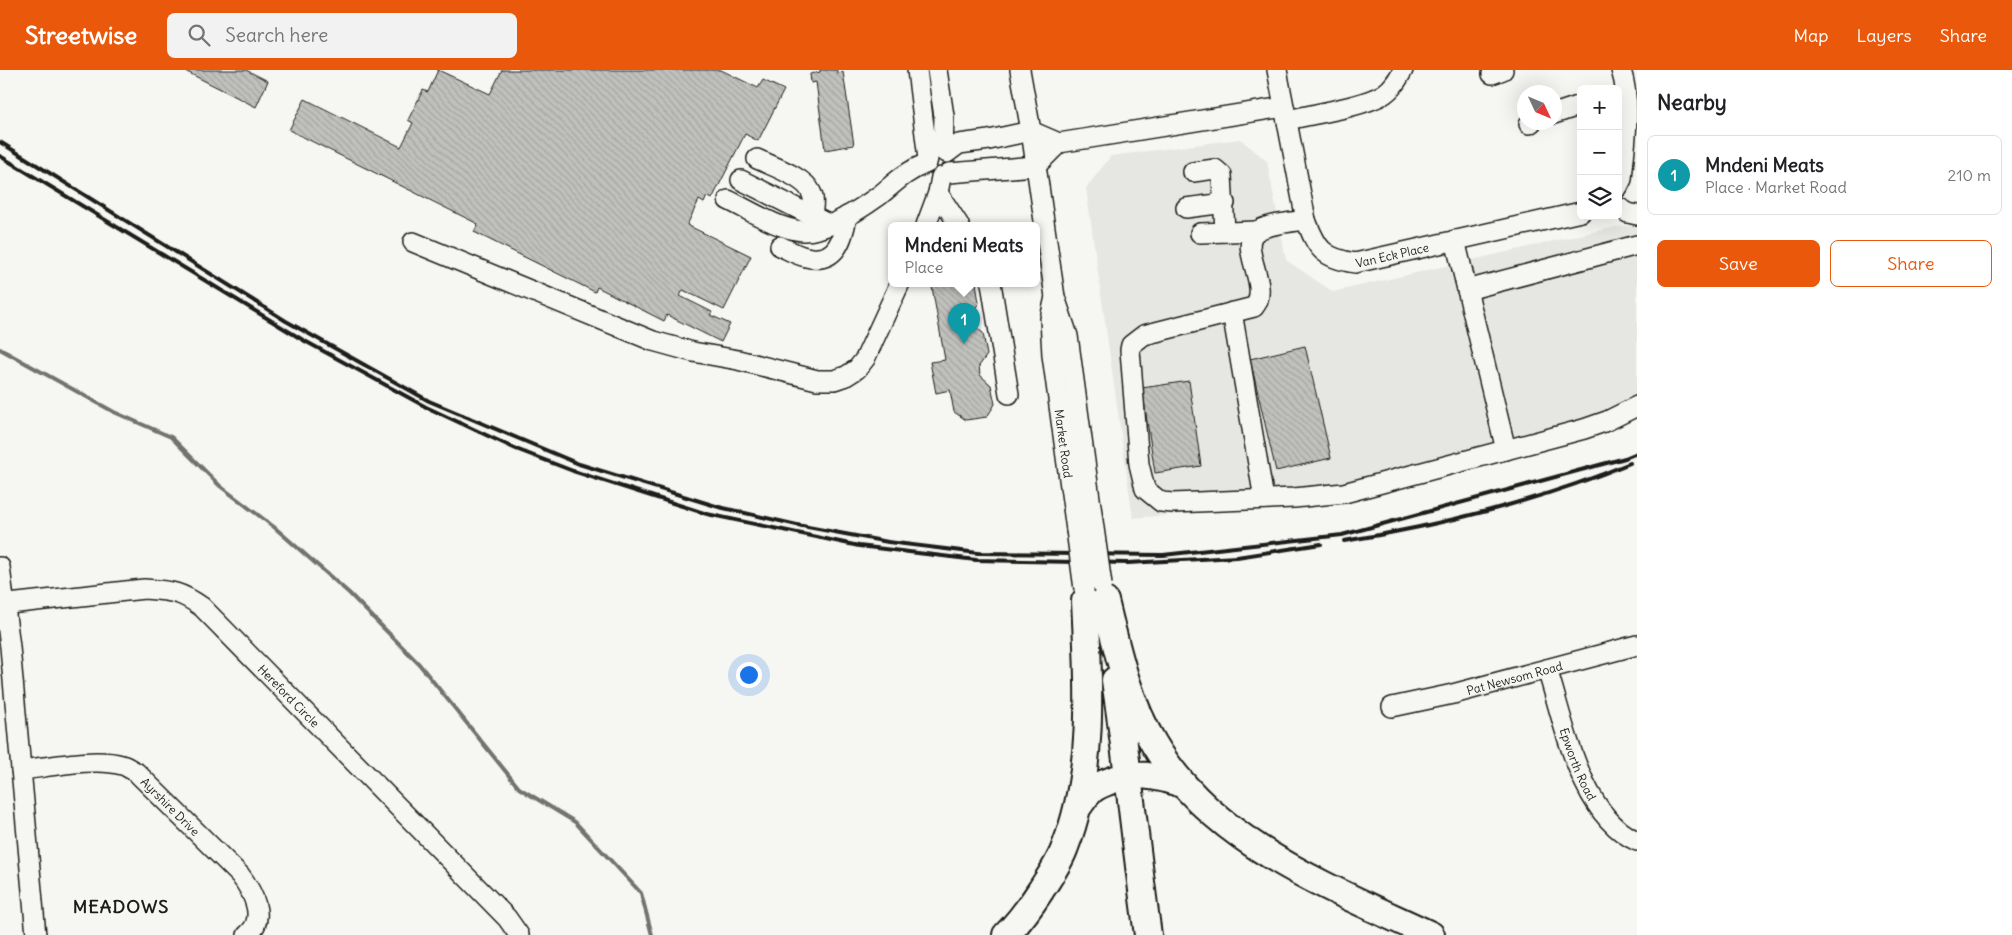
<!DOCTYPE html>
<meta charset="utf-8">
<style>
body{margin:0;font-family:Delius,sans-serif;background:#f2f2f2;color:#202124}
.controls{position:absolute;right:15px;top:15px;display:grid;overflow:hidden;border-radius:8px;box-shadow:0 5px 20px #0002}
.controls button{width:45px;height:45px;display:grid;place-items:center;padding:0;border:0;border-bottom:1px solid #e0e0e0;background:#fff;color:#202124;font:25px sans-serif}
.compass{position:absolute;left:1517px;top:15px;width:45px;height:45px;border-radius:50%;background:#fff;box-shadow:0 5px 20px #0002;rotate:134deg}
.you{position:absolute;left:748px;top:604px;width:18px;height:18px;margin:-12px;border:4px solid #fff;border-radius:50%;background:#1a73e8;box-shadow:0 0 0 8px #1a73e833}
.badge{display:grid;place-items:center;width:32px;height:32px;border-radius:50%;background:#ea580c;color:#fff;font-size:16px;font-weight:700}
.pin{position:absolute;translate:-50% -41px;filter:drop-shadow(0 1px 2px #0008)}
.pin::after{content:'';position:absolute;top:26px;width:18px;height:15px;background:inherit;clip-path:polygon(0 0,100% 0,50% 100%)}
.popup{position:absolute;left:888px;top:152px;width:152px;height:65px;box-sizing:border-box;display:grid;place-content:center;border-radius:8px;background:#fff;filter:drop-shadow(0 1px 4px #0005);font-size:16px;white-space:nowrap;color:#757577}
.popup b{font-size:19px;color:#202124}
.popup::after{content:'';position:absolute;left:50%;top:100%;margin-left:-10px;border:10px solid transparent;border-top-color:#fff}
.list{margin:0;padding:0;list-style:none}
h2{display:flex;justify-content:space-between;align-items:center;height:65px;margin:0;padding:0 20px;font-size:21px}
h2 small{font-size:16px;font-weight:400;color:#757577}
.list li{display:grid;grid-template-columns:32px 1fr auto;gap:15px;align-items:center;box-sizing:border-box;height:80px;margin:0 10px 10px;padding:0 10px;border:1px solid #e0e0e0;border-radius:8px}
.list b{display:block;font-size:19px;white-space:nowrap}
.list p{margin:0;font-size:16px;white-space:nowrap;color:#757577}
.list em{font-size:16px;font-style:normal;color:#757577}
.actions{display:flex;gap:10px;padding:15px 20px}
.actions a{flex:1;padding:11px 0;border:1px solid #ea580c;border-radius:8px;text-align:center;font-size:18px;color:#ea580c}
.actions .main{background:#ea580c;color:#fff}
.icon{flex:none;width:28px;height:28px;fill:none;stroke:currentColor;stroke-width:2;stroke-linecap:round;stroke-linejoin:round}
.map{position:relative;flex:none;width:1637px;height:865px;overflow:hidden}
header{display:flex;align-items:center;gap:30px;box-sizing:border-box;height:70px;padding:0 25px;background:#ea580c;color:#fff}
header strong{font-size:24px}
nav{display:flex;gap:28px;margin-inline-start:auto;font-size:18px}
.search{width:350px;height:45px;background:#f2f2f2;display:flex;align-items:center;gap:12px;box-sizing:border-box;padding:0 18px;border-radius:8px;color:#757577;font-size:19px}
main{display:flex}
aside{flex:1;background:#fff}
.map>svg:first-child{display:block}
</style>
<header>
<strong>Streetwise</strong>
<div class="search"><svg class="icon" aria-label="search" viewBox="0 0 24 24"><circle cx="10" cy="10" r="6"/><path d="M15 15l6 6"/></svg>Search here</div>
<nav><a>Map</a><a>Layers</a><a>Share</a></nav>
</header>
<main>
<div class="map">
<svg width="1637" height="865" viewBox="0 0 1637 865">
<defs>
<pattern id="building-back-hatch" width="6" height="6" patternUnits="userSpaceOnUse" patternTransform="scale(1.25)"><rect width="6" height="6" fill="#c0c0bd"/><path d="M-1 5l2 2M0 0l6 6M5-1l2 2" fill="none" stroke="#a4a4a2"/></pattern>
</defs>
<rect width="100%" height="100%" fill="#f6f6f2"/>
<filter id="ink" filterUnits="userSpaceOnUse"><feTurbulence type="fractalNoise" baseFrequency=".02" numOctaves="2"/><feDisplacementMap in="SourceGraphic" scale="10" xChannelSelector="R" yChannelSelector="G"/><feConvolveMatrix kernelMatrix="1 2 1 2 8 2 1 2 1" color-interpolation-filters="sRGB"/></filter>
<g filter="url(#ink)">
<path fill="#e6e6e2" d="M1240,69L1267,91L1286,190L1333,222L1615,157L1637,155V343L1344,431L1133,448L1086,118L1111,86Z"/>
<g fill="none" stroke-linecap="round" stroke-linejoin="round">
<path stroke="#727271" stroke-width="4" d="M0,279L114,342L171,367L220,416L274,457L349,523L419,594L519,718L575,752L641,823L652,865"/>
</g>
<path fill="url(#building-back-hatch)" stroke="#1c1c1c" d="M183,0H246L268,11L256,37Z
M438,0L490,24L502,0H721L758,18L763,10L784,20L758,71L745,64L712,129L707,126L704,133L699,130L687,155L751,186L724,240L683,220L680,226L712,242L710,245L730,254L721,272L667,245L664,251L597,217L595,222L474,162L478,154L289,60L305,29L401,77L413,53L408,50L423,20L428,22Z
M820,0H837V3L843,2L854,75L825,80L816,12L811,13L810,4L820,2Z
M936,213H976L979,233L971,244L972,254L983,263L987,285L979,296L980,305L991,315L995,334L987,347L966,350L954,342L950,320L936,323L930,292L945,290L932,217Z
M1305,276L1331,388L1276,401L1250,289Z
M1189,311L1201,396L1155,403L1142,318Z"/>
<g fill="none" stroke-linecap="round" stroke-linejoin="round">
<g stroke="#1c1c1c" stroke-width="22">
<g id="minor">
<path d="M917,0L928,89"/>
<path d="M937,0L944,46L943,81"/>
<path d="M1020,0L1031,61L1055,227L1068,266L1094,458"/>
<path id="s1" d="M1277,0L1306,150C1317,179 1323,188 1355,193L1581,142"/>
<path d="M1492,4L1503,0"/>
<path d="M1554,44L1581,35"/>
<path d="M1287,50C1313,44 1362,37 1384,24C1393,18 1398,9 1403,0"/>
<path d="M1529,54L1532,52"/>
<path d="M947,83L959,74L989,70L1031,61L1059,73L1284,37"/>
<path d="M757,89C772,96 805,107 811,122C815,129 813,138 812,146"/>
<path d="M1193,102L1215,99L1222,105L1225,162"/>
<path d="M949,103L1036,96L1059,73"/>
<path d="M741,110L830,155"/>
<path d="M1618,117L1622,109C1625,73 1632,35 1621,0"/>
<path d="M938,123L959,155"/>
<path d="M728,130C751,141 778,159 803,161C826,162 862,138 880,125C897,111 905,102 927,93"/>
<path d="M1618,137L1628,143L1637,145"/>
<path d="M1186,138L1225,133"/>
<path d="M1306,150C1293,152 1268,154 1257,161C1236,175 1272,216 1254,237L1144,265L1131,275L1130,280L1139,394L1145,419L1161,432L1173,433L1294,428L1344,423L1584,359L1607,351L1637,336"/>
<path d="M926,155L938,123L941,107"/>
<path d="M1200,163L1257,161"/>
<path d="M1455,170L1506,380"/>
<path d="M413,172L653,271L693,282L738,290L817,310H834L846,306L857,299L865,289L900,213"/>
<path d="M780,176C788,180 797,185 806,187C836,194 843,170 847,146"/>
<path d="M991,213L1009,324"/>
<path d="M1467,220L1637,175"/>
<path id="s2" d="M1055,227L1050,249L1052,285L1076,460"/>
<path d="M1232,242L1264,429"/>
<path d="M0,497L10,577L36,865"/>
<path id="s3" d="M0,535L144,519C171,521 180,521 202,537L507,848L519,865"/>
<path id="s4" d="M1547,599C1564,651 1580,746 1637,771"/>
<path id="s5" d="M1392,637L1453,624L1637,575"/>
<path id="s6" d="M21,700C49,697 96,687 122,695C127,696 131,700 136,702L240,805C252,821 268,849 247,865"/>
</g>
</g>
<g stroke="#1c1c1c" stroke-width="30">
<path id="highway" d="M1105,531C1117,579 1128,631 1154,674C1213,774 1331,818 1431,865
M1115,610C1128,695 1136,780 1148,865
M1078,737C1082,732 1085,726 1090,722C1094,717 1102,714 1107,712C1133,701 1158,705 1184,715
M1006,865C1020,851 1030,837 1041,820C1049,807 1060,792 1065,777C1095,701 1089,611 1085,531"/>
</g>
<use href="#minor" stroke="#f6f6f2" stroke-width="19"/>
<use href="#highway" stroke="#f6f6f2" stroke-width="26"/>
<path stroke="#1c1c1c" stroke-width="4" d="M0,72L286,251L429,331L579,394L719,437L797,455L888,472L978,483L1163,485L1342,465L1625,388L1637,383
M0,86L303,270L426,337L516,379L573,401L707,444L859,476L976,490L1128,493L1237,487L1321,474
M1344,471C1438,456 1543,430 1630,393"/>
<g stroke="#1c1c1c" stroke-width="22" stroke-linecap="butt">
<path id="minor-bridge" d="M1094,458L1102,515
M1076,460L1084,519"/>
</g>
<use href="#minor-bridge" stroke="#f6f6f2" stroke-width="19"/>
</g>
</g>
<g text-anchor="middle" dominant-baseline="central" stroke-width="5" stroke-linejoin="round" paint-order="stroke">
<g font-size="12" fill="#1c1c1c" stroke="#f6f6f2">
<text stroke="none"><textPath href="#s1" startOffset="261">Van Eck Place</textPath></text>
<text stroke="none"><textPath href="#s2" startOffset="148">Market Road</textPath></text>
<text stroke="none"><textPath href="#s5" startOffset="126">Pat Newsom Road</textPath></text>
<text stroke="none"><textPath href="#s3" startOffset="331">Hereford Circle</textPath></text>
<text stroke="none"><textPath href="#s4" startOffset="100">Epworth Road</textPath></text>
<text stroke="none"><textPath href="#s6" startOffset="166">Ayrshire Drive</textPath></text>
</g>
<g font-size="18" font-weight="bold" letter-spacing="1" fill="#1c1c1c" stroke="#f6f6f2">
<text x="121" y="836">MEADOWS</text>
</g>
</g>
</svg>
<div class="controls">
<button>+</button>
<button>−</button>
<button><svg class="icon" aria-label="layers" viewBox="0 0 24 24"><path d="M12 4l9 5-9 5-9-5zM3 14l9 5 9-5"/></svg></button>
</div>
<svg class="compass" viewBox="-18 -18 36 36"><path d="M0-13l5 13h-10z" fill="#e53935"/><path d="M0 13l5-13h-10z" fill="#757577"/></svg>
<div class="you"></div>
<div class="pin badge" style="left:964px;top:274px;background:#0f9aa8">1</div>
<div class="popup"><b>Mndeni Meats</b>Place</div>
</div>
<aside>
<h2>Nearby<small></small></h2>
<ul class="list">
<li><span class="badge" style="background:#0f9aa8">1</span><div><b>Mndeni Meats</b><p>Place · Market Road</p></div><em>210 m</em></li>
</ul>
<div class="actions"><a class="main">Save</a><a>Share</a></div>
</aside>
</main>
